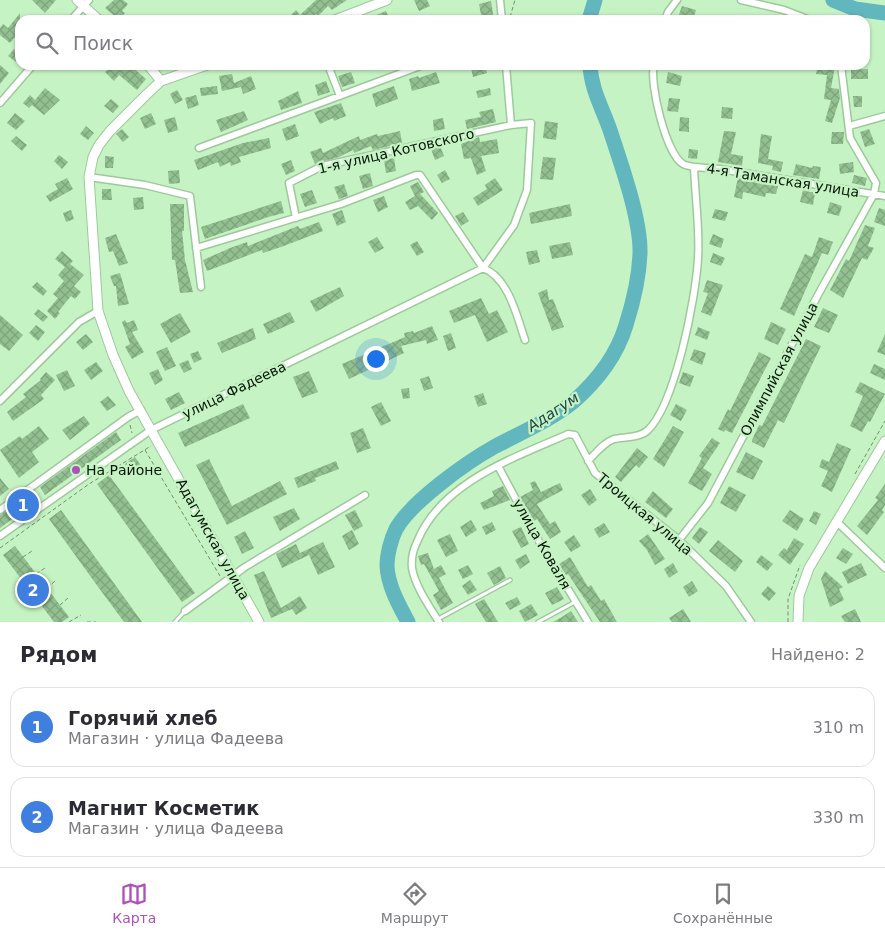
<!DOCTYPE html>
<html lang="ru">
<meta charset="utf-8">
<style>
body{margin:0;font-family:"DejaVu Sans",sans-serif;background:#f2f2f3;color:#2b2b33}
.you{position:absolute;left:375px;top:358px;width:18px;height:18px;margin:-12px;border:4px solid #fff;border-radius:50%;background:#1a73e8;box-shadow:0 0 0 8px #1a73e833}
.badge{display:grid;place-items:center;width:32px;height:32px;border-radius:50%;background:#af50b9;color:#fff;font-size:16px;font-weight:700}
.pin{position:absolute;translate:-50% -50%;border:2px solid #fff;box-shadow:0 1px 5px #0006}
.list{margin:0;padding:0;list-style:none}
h2{display:flex;justify-content:space-between;align-items:center;height:65px;margin:0;padding:0 20px;font-size:21px}
h2 small{font-size:16px;font-weight:400;color:#7c7c81}
.list li{display:grid;grid-template-columns:32px 1fr auto;gap:15px;align-items:center;box-sizing:border-box;height:80px;margin:0 10px 10px;padding:0 10px;border:1px solid #e1e1e2;border-radius:15px}
.list b{display:block;font-size:19px;white-space:nowrap}
.list p{margin:0;font-size:16px;white-space:nowrap;color:#7c7c81}
.list em{font-size:16px;font-style:normal;color:#7c7c81}
.icon{flex:none;width:28px;height:28px;fill:none;stroke:currentColor;stroke-width:2;stroke-linecap:round;stroke-linejoin:round}
.map{position:relative;flex:none;width:885px;height:622px;overflow:hidden}
.search{position:absolute;background:#fff;box-shadow:0 1px 4px #0004;left:15px;right:15px;top:15px;height:55px;display:flex;align-items:center;gap:12px;box-sizing:border-box;padding:0 18px;border-radius:15px;color:#7c7c81;font-size:19px}
.sheet{height:245px;background:#fff}
nav{display:flex;justify-content:space-around;align-items:center;box-sizing:border-box;height:70px;border-top:1px solid #e1e1e2;background:#fff;font-size:14px;color:#7c7c81}
nav a{display:grid;justify-items:center;gap:2px}
nav .on{color:#af50b9}
.map>svg:first-child{display:block}
</style>
<div class="map">
<svg width="885" height="622" viewBox="0 0 885 622">
<defs>
<pattern id="building-cross-hatch" width="8" height="8" patternUnits="userSpaceOnUse" patternTransform="scale(1.25)"><rect width="8" height="8" fill="#93c091"/><path d="M0 0l8 8M0 8l8-8" fill="none" stroke="#7da47c"/></pattern>
</defs>
<rect width="100%" height="100%" fill="#c6f3c4"/>
<g fill="none" stroke-linecap="round" stroke-linejoin="round">
<path stroke="#62b6be" stroke-width="15" d="M833,0L855,9L885,13
M589,20L595,0
M408,622C399,605 388,586 387,566C387,555 391,539 396,529C411,502 467,462 494,447C520,433 551,420 573,402C597,381 617,355 626,325C633,303 639,277 640,254C641,219 621,164 610,130C602,107 591,89 590,65"/>
</g>
<path fill="url(#building-cross-hatch)" d="M32,0H56L45,13Z
M114,0H123L128,4L122,11L125,13L119,20L105,8Z
M316,0H347L332,10L328,6L318,16L316,14L309,20H286L296,10L300,15Z
M414,0H427L430,6L419,11Z
M491,1L494,20H482L479,4Z
M682,6L696,10L693,20H677Z
M386,11L390,20H364Z
M20,13V31L10,43L0,35V28L3,24L8,28Z
M14,49L20,54L16,62L8,56Z
M0,65L9,73L0,84Z
M112,65H122L125,68L130,65L146,79L137,90L119,75L114,81L105,72Z
M485,65L487,73L473,77L471,68Z
M818,65L835,66L831,88L839,89L840,98L832,123L825,121L831,100L824,99L827,75L816,74Z
M868,69V79H851V70Z
M351,72L355,83L342,87L338,76Z
M436,72L440,83L412,91L409,79L418,76L419,78Z
M668,72L682,76L680,86L666,83Z
M232,74L234,83L251,76L256,89L243,94L241,87L222,91L219,76Z
M326,81L330,92L318,96L315,85Z
M217,86L218,94L201,96L200,88Z
M394,86L398,99L376,107L372,94Z
M45,88L60,100L44,115L32,105L29,108L23,103L30,95L35,100Z
M490,88L491,95L478,98L476,91Z
M177,90L183,100L175,104L170,94Z
M298,91L302,103L281,110L278,101Z
M196,95L199,105L188,109L185,98Z
M853,96H862V107H854Z
M669,98L680,99L678,112L667,111Z
M111,99L119,106L113,113L104,106Z
M341,103L346,116L334,121L333,118L320,124L314,112Z
M722,107L733,108L732,119L721,118Z
M493,109L496,122L467,129L465,120L481,117L479,112Z
M244,111L248,120L221,132L216,120Z
M15,113L25,121L16,130L7,123Z
M151,113L156,124L145,129L140,118Z
M175,117L178,130L168,133L164,120Z
M680,117L689,118V132L679,131Z
M443,118L445,129L434,131L433,120Z
M545,121L558,123L556,140L543,138Z
M295,124L299,136L286,141L282,129Z
M86,126L94,133L88,140L80,134Z
M122,129L129,137L123,142L116,134Z
M869,129L875,144L865,147L860,132Z
M400,131L402,143L373,150L371,146L354,153L353,150L339,157L315,164L310,152L321,148L323,153L359,136L360,140L377,134L378,136Z
M724,131L736,132L731,154L743,156L742,166L718,162Z
M832,132H844L843,144H831Z
M761,134L772,136L768,159L783,162L781,172L772,170L773,166L758,163Z
M16,136L27,145L22,151L11,141Z
M479,137L480,142L497,139L499,153L481,156L486,171L477,175L471,158L464,159L461,144Z
M269,138L271,148L239,157L241,162L231,166L230,162L220,167L218,162L198,170L194,160L243,143Z
M440,146L444,156L435,160L431,149Z
M689,149L698,150L697,159L688,158Z
M59,155L68,162L62,169L54,161Z
M105,156L114,157L113,168H105Z
M543,157L556,158L553,180L540,179Z
M394,158L396,171L386,173L384,160Z
M291,160L295,171L286,175L281,164Z
M853,162L854,172L840,174L839,164Z
M796,164L812,168L813,166L821,167L819,179L793,175Z
M179,170L180,183L169,184L168,171Z
M445,170L450,179L442,183L437,175Z
M370,173L373,186L363,189L359,176Z
M854,175L867,178L865,186L852,183Z
M738,177L778,186L776,194L766,193L765,197L743,192L742,199L734,197Z
M67,178L73,189L50,202L46,196L58,189L55,184Z
M495,178L503,190L478,206L473,198L487,189L485,185Z
M418,182L424,192L420,194L438,213L432,220L418,206L410,210L405,202L415,196L410,186Z
M344,184L348,196L339,199L334,187Z
M102,189H111L112,200H102Z
M312,190L317,203L305,207L300,194Z
M803,190L815,193L813,205L800,202Z
M384,196L388,207L378,212L373,200Z
M143,197L144,209L134,210L133,198Z
M281,201L284,213L268,217L205,239L201,227Z
M830,202L842,206L839,216L827,213Z
M170,204H184V231H182L185,260L193,292L180,293L175,260H172Z
M570,204L572,216L531,224L529,213Z
M879,208L885,210V226L874,222Z
M715,209L728,212L725,221L712,218Z
M71,210L74,219L66,222L63,213Z
M342,210L346,222L337,226L332,214Z
M463,212L469,221L461,226L455,216Z
M319,222L323,231L281,247L263,253L262,250L207,271L203,260L230,248L247,242L248,246L298,226L300,229Z
M865,225L875,228L868,246L874,248L867,260L862,258L843,298L830,290L846,259L849,261Z
M116,234L128,263L119,266L113,251L109,252L105,238Z
M713,234L724,239L721,248L709,244Z
M377,237L384,248L375,253L368,242Z
M819,237L833,242L828,255L822,253L794,316L780,309L805,254L812,257Z
M417,241L424,252L417,256L410,245Z
M570,242L573,255L552,259L549,246Z
M537,250L540,262L529,265L526,252Z
M62,251L73,261L70,264L84,275L74,286L81,292L75,299L71,296L58,312L60,313L55,319L47,311L58,298L53,294L64,281L58,275L65,267L55,259Z
M713,253L725,258L721,266L710,262Z
M120,273L129,304L118,306L116,286H114L110,276Z
M707,280L723,285L711,316L701,312L708,293L703,292Z
M37,282L47,291L43,296L32,287Z
M340,287L344,296L316,312L310,301Z
M547,289L549,300L553,299L564,327L552,331L538,293Z
M481,298L489,314L497,310L508,332L487,342L475,315L454,323L449,311Z
M823,308L838,315L829,333L814,327Z
M38,309L48,317L43,322L34,314Z
M290,312L295,322L268,334L263,324Z
M180,313L191,332L171,343L160,324Z
M0,315L23,335L9,351L0,344Z
M125,320L127,323L134,320L138,330L132,332L144,352L132,359L125,347L130,344L122,322Z
M771,322L786,329L778,345L764,339Z
M36,325L45,332L38,341L29,333Z
M432,326L438,340L427,344L426,340L401,346L404,353L349,379L342,364L405,337L404,333L413,331L414,333Z
M698,327L710,332L707,340L695,335Z
M253,328L256,339L222,353L217,343Z
M451,333L456,348L448,351L443,336Z
M86,334L93,342L83,350L76,342Z
M885,334V355L877,352Z
M806,339L821,346L784,423L778,420L764,448L752,442V440L759,425L762,426Z
M167,347L176,366L165,371L156,352Z
M694,349L706,353L702,365L690,360Z
M198,351L202,359L194,363L190,354Z
M759,352L771,358L732,433L725,430L724,432L718,429L728,409L730,411Z
M188,360L192,369L184,373L179,364Z
M96,362L103,371L91,380L84,370Z
M874,364L885,369V380L870,373Z
M158,369L163,380L155,385L149,373Z
M67,370L75,386L64,391L56,375Z
M309,371L318,392L302,398L293,377Z
M46,372L55,380L41,395L44,399L13,421L7,412L26,397L23,394L41,380L40,379Z
M683,372L694,376L690,387L679,383Z
M429,376L433,388L424,391L420,379Z
M860,382L885,394L870,422L868,421L862,432L850,426L863,396L855,392Z
M409,388L410,398L403,399L401,389Z
M179,392L185,403L171,410L165,399Z
M483,393L487,404L478,407L474,396Z
M108,396L116,405L107,411L100,402Z
M381,402L391,421L381,426L371,407Z
M243,404L250,418L185,447L178,433Z
M676,404L687,410L681,421L670,415Z
M84,416L90,424L70,440L62,430Z
M39,426L49,439L32,452L39,462L19,478L0,450L20,436L22,439Z
M673,426L684,432L664,467L653,459Z
M363,428L371,448L357,453L350,433Z
M116,432L121,440L45,495L40,487Z
M712,438L720,443L703,468L712,474L702,491L688,483L702,458L699,456Z
M837,443L851,449L832,492L821,486L828,471L819,467L822,459L829,462Z
M637,448L648,457L639,468L636,465L621,482L615,477Z
M746,452L763,461L753,480L736,472Z
M135,457L142,467L133,474L125,464Z
M209,459L232,506L280,481L287,494L227,525L196,465Z
M336,461L339,469L315,478L316,481L298,488L294,478Z
M109,475L195,593L182,602L97,484Z
M0,478L9,489L0,496Z
M535,481L541,492L560,483L563,490L537,504L550,524L555,521L561,532L550,539L537,519L534,521L520,497L533,490L530,483Z
M885,484V505L882,510L884,512L867,535L857,526L878,500L875,498Z
M503,486L510,500L484,510L480,503L494,496L492,491Z
M729,486L746,495L736,512L720,503Z
M590,489L597,500L589,506L581,495Z
M653,491L673,509L666,518L645,502Z
M24,499L31,505L0,528V515Z
M294,508L300,519L280,531L273,517Z
M61,510L142,622H124L96,584L49,519Z
M355,510L363,526L354,531L345,515Z
M790,510L804,519L797,531L782,521Z
M814,511L821,514L816,525L809,521Z
M471,520L477,530L466,537L460,527Z
M492,522L496,530L486,535L482,527Z
M604,523L610,532L599,538L594,529Z
M521,527L529,544L521,548L512,531Z
M700,527L708,532L699,544L692,538Z
M352,530L359,544L349,550L342,536Z
M245,531L254,548L242,554L234,537Z
M450,534L458,551L446,557L437,540Z
M648,534L665,559L655,565L647,550L639,541Z
M574,535L581,546L571,552L564,542Z
M794,538L804,544L790,565L778,555L784,548L787,550Z
M718,540L743,561L735,572L709,551Z
M323,542L335,567L318,575L309,555L282,568L276,554L296,544L300,553Z
M15,546L69,617L62,622H54L3,555Z
M843,548L853,554L846,564L836,558Z
M428,553L434,569L441,565L446,574L439,578L453,603L441,610L433,595L439,591L424,564L421,565L418,556Z
M526,554L530,562L520,569L515,560Z
M761,555L773,564L767,571L756,562Z
M570,557L588,587L591,585L601,601L604,599L617,622H600L568,574L566,575L559,564Z
M673,563L678,572L669,578L664,569Z
M861,563L867,575L848,584L842,572Z
M468,565L473,574L463,579L458,570Z
M500,566L506,578L494,585L487,573Z
M264,571L281,608L300,596L307,608L296,615L292,609L271,618L254,575Z
M825,571L843,587L839,589L844,600L830,607L821,579Z
M470,580L477,590L468,595L462,586Z
M692,581L698,591L689,597L683,587Z
M768,586L776,593L769,601L761,594Z
M557,587L564,599L552,605L545,593Z
M517,597L521,604L510,610L505,603Z
M484,599L498,622H486L475,604Z
M531,604L538,615L525,622L519,611Z
M683,609L691,622H672L669,618Z
M855,609L861,622H845L841,616Z
M571,611L578,622H553L562,617Z"/>
<g fill="none" stroke-linecap="round" stroke-linejoin="round">
<g stroke="#9ec99c" stroke-width="5.5">
<path id="service" d="M438,619L510,580
M175,622L185,611
M538,622L575,602"/>
</g>
<g stroke="#9ec99c" stroke-width="9">
<path id="minor" d="M500,0L502,20
M741,0L784,10L810,20
M71,20L89,0
M665,20L668,12L677,0
M328,65L340,96
M506,65L511,125
M654,65C649,83 666,154 683,164C686,166 691,166 694,167
M0,103L33,65
M849,126L885,116
M199,148L423,65
M89,177L145,185L190,196L201,287
M196,248L341,204L416,175H420L483,268C509,278 517,317 525,340
M0,401L79,322L98,311
M588,461C596,453 603,443 614,439C624,437 639,438 647,431C675,406 696,297 698,258C700,231 695,195 694,167L720,169L885,196
M498,466L534,533L588,622
M0,510L128,417L141,410
M836,521L885,568
M0,536L151,430L483,268L514,225L527,190L531,123L511,125L322,166L289,183L296,218
M679,540L708,503L819,293L874,194L876,183L850,138L841,65
M185,611L245,567L365,495
M439,622C429,606 415,586 412,568C411,558 413,550 417,542C441,482 514,458 568,434L575,435L595,473L679,540L726,586L751,622"/>
</g>
<g stroke="#9ec99c" stroke-width="11">
<path id="secondary" d="M77,0L99,20
M335,20L387,0
M148,65L161,81
M207,65L161,81L146,95L110,131L99,145L93,157L89,177L98,311L113,355L129,391L259,622
M798,622L799,596L809,568L885,441"/>
</g>
<path stroke="#70906f" stroke-width="1" stroke-dasharray="4 2.5" stroke-linecap="butt" d="M510,17L515,0
M130,425L132,433
M145,450L220,576
M855,474L885,421
M0,548L89,484L151,446
M23,557L32,551
M36,574L45,568
M47,588L55,581
M60,605L68,598
M69,622L81,615
M87,622H96
M788,622V599L800,565"/>
<use href="#service" stroke="#fff" stroke-width="3"/>
<use href="#minor" stroke="#fff" stroke-width="6"/>
<use href="#secondary" stroke="#fff" stroke-width="9"/>
</g>
<circle fill="#af50b9" stroke="#c6f3c4" stroke-width="2" cx="76" cy="470" r="5"/>
<g text-anchor="middle" dominant-baseline="central" stroke-width="4.5" stroke-linejoin="round" paint-order="stroke">
<g font-size="14" fill="#071707" stroke="#c6f3c4">
<text transform="translate(396 151) rotate(-13)">1-я улица Котовского</text>
<text transform="translate(783 180) rotate(9)">4-я Таманская улица</text>
<text transform="translate(779 369) rotate(-62)">Олимпийская улица</text>
<text transform="translate(234 390) rotate(-26)">улица Фадеева</text>
<text transform="translate(645 514) rotate(40)">Троицкая улица</text>
<text transform="translate(213 539) rotate(61)">Адагумская улица</text>
<text transform="translate(542 544) rotate(60)">улица Коваля</text>
</g>
<g font-size="14" fill="#071707" stroke="#c6f3c4" text-anchor="start">
<text x="86" y="470">На Районе</text>
</g>
<g font-size="15" font-style="italic" fill="#1e4549" stroke="#c6f3c4">
<text transform="translate(553 412) rotate(-33)">Адагум</text>
</g>
</g>
</svg>
<div class="you"></div>
<div class="pin badge" style="left:23px;top:505px;background:#3f7fe0">1</div>
<div class="pin badge" style="left:33px;top:590px;background:#3f7fe0">2</div>
<div class="search"><svg class="icon" aria-label="search" viewBox="0 0 24 24"><circle cx="10" cy="10" r="6"/><path d="M15 15l6 6"/></svg>Поиск</div>
</div>
<section class="sheet">
<h2>Рядом<small>Найдено: 2</small></h2>
<ul class="list">
<li><span class="badge" style="background:#3f7fe0">1</span><div><b>Горячий хлеб</b><p>Магазин · улица Фадеева</p></div><em>310 m</em></li>
<li><span class="badge" style="background:#3f7fe0">2</span><div><b>Магнит Косметик</b><p>Магазин · улица Фадеева</p></div><em>330 m</em></li>
</ul>
</section>
<nav>
<a class="on"><svg class="icon" aria-label="map" viewBox="0 0 24 24"><path d="M3 6l6-2 6 2 6-2v14l-6 2-6-2-6 2zM9 4v14M15 6v14"/></svg>Карта</a>
<a><svg class="icon" aria-label="directions" viewBox="0 0 24 24"><path d="M12 3l9 9-9 9-9-9zM9 14v-3h6M13 9l2 2-2 2"/></svg>Маршрут</a>
<a><svg class="icon" aria-label="saved" viewBox="0 0 24 24"><path d="M7 4h10v16l-5-4-5 4z"/></svg>Сохранённые</a>
</nav>
